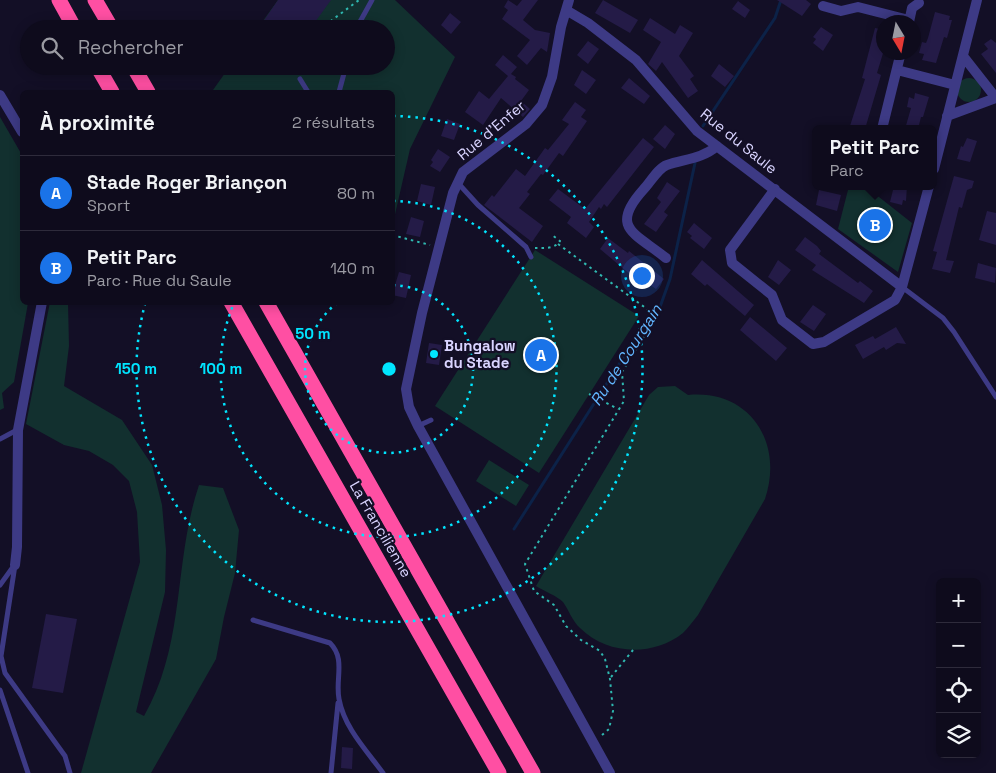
<!DOCTYPE html>
<html lang="fr">
<meta charset="utf-8">
<style>
body{margin:0;font-family:"Space Grotesk",sans-serif;background:#1c1929;color:#f1f3f6}
.controls{position:absolute;right:15px;bottom:15px;display:grid;overflow:hidden;border-radius:8px;box-shadow:0 2px 12px #0003}
.controls button{width:45px;height:45px;display:grid;place-items:center;padding:0;border:0;border-bottom:1px solid #2e2b3b;background:#0e0b1c;color:#f1f3f6;font:25px sans-serif}
.compass{position:absolute;left:876px;top:15px;width:45px;height:45px;border-radius:50%;background:#0e0b1c;box-shadow:0 2px 12px #0003;rotate:170deg}
.you{position:absolute;left:641px;top:275px;width:18px;height:18px;margin:-12px;border:4px solid #fff;border-radius:50%;background:#1a73e8;box-shadow:0 0 0 8px #1a73e833}
.badge{display:grid;place-items:center;width:32px;height:32px;border-radius:50%;background:#1a73e8;color:#fff;font-size:16px;font-weight:700}
.pin{position:absolute;translate:-50% -50%;border:2px solid #fff;box-shadow:0 1px 5px #0006}
.popup{position:absolute;left:812px;top:125px;width:125px;height:65px;box-sizing:border-box;display:grid;place-content:center;border-radius:8px;background:#0e0b1c;filter:drop-shadow(0 1px 4px #0005);font-size:16px;white-space:nowrap;color:#9b9ba3}
.popup b{font-size:19px;color:#f1f3f6}
.popup::after{content:'';position:absolute;left:50%;top:100%;margin-left:-10px;border:10px solid transparent;border-top-color:#0e0b1c}
.list{margin:0;padding:0;list-style:none}
h2{display:flex;justify-content:space-between;align-items:center;height:65px;margin:0;padding:0 20px;font-size:21px}
h2 small{font-size:16px;font-weight:400;color:#9b9ba3}
.list li{display:grid;grid-template-columns:32px 1fr auto;gap:15px;align-items:center;box-sizing:border-box;height:75px;padding:0 20px;border-top:1px solid #2e2b3b}
.list b{display:block;font-size:19px;white-space:nowrap}
.list p{margin:0;font-size:16px;white-space:nowrap;color:#9b9ba3}
.list em{font-size:16px;font-style:normal;color:#9b9ba3}
.icon{flex:none;width:28px;height:28px;fill:none;stroke:currentColor;stroke-width:2;stroke-linecap:round;stroke-linejoin:round}
.map{position:relative;flex:none;width:996px;height:773px;overflow:hidden}
.search{position:absolute;background:#0e0b1c;box-shadow:0 2px 12px #0003;left:20px;top:20px;width:375px;height:55px;display:flex;align-items:center;gap:12px;box-sizing:border-box;padding:0 18px;border-radius:28px;color:#9b9ba3;font-size:19px}
.panel{position:absolute;background:#0e0b1c;box-shadow:0 2px 12px #0003;left:20px;top:90px;width:375px;height:215px;border-radius:8px}
.map>svg:first-child{display:block}
</style>
<div class="map">
<svg width="996" height="773" viewBox="0 0 996 773">
<rect width="100%" height="100%" fill="#130f26"/>
<path fill="#12302f" d="M278,0H395L455,57L410,149L393,223L392,92H214L213,90L230,66H386V29H257Z
M957 90a12 12 0 1 1 24 0a12 12 0 1 1-24 0Z
M0,117L22,155V302L28,303L14,382L2,393L4,408L0,410Z
M849,186H865L912,223L898,272L838,229Z
M535,250L639,316L539,473L435,406Z
M50,302L68,303L69,346L64,386L122,420L152,465L162,505L166,550L165,592L136,712L144,716C186,643 173,562 199,485L223,488L239,530L235,573L224,617L216,659L151,773H81L140,562L137,512L129,481L113,465L89,451L64,445L26,424Z
M675,386L688,395C750,389 784,443 765,499L698,615C693,621 688,628 683,633C653,657 607,655 580,628C572,621 569,610 563,602C557,596 544,591 536,586L649,395L658,387Z
M489,460L529,485L516,506L476,481Z"/>
<g fill="none" stroke-linecap="round" stroke-linejoin="round">
<path stroke="#0c2248" stroke-width="3" d="M703,126L775,18L781,0
M514,529L648,319L660,307L670,279L695,163"/>
</g>
<path fill="#241b47" d="M278,0H331L310,29H258Z
M508,0L517,6L522,0H538L523,20L535,30L550,33L547,52L541,48L527,65L517,56L530,40L502,19L508,10L504,7Z
M603,0L638,20L630,33L595,13Z
M777,0H806L811,4L802,16Z
M738,1L750,10L745,18L732,9Z
M935,12L950,16L949,20H952L947,38L944,37L936,63L922,60L924,54L919,53L922,42L926,43L928,38Z
M450,13L461,22L451,34L441,25Z
M650,18L675,34L680,25L693,33L679,56L694,76L690,79L698,91L688,98L662,62L656,71L648,64L661,42L643,30Z
M821,27L833,35L823,51L813,43L816,39L813,37Z
M875,28L884,30V50L877,73L881,75L865,129H849L865,79L862,78Z
M991,39L996,43V73L981,54L988,49L984,44Z
M588,41L599,49L588,64L577,55Z
M503,55L517,67L511,74L516,77L515,79L529,90L521,101L530,109L523,117L501,98L483,125L465,112L479,91L489,99L508,76L495,65Z
M719,64L734,76L725,87L711,76Z
M582,70L596,80L586,94L574,85Z
M629,78L650,96L644,104L621,88Z
M915,93L929,97L923,117H921L918,129H905L911,108L907,107L909,97L914,99Z
M575,102L586,110L581,117L587,121L563,156L559,153L543,175L541,174L527,192L530,194L519,208L543,226L532,242L484,205L492,195L494,197L516,169L525,176L545,148L548,150L569,124L562,120Z
M447,119L460,124L454,140L441,136Z
M665,125L675,134L665,149L653,139Z
M643,138L654,147L607,207L604,204L601,209L599,207L589,222L594,227L586,238L567,223L571,217L549,200L558,189L585,209Z
M967,138L977,141L970,162L957,159L961,146L963,147Z
M438,149L450,157L440,172L430,166L433,162L431,160Z
M954,176L974,181L972,188L967,190L962,208L959,207L946,260L954,261L950,273L932,269L937,252L933,251Z
M667,182L680,191L664,212L668,215L656,232L644,224L661,202L657,198Z
M421,184L435,187L431,205L417,201Z
M894,186H907L906,201L903,200L902,205L890,202Z
M819,190L841,195L837,211L816,205Z
M987,211L996,213V245L979,240Z
M411,217L424,221L420,237L406,234Z
M694,223L712,238L704,249L690,238L692,236L687,232Z
M805,237L817,246L821,251L819,254L858,283L860,281L873,291L864,303L812,270L816,265L795,250Z
M608,238L628,253L629,251L664,279L656,289L634,274L632,276L600,249Z
M702,260L754,305L745,316L707,284L705,286L691,274Z
M778,260L791,270L779,285L768,277Z
M978,263L996,268L995,283L975,278Z
M399,272L411,275L406,298L392,295V285H395Z
M813,305L826,314L814,331L800,322Z
M750,317L787,348L776,361L740,330Z
M896,327L906,344L897,343L886,350L884,347L863,359L855,345L873,336L875,339Z
M429,343L442,345L439,365L426,363Z
M46,614L77,619L63,693L32,688Z
M342,747L353,748L352,769L341,768Z"/>
<g fill="none" stroke-linecap="round" stroke-linejoin="round">
<path stroke="#2fb8b0" stroke-width="2" stroke-dasharray="2.5 4" stroke-linecap="butt" d="M320,29L359,0
M392,235L430,245
M558,244L647,309L654,320L622,372L624,401L525,564L534,591L554,605L566,626L581,640L600,651L605,659L610,679L613,711L609,729L602,735
M535,248C544,248 555,249 560,241L552,235
M589,394L618,409
M611,677L633,650"/>
<path stroke="#3d3a85" stroke-width="5" d="M356,29L372,0
M300,79L308,92
M339,92L346,66
M458,183L478,205L526,247L531,257
M902,287L943,318L954,332L996,397
M418,426L431,420
M0,439L17,430
M15,565L1,656L5,673L65,756L70,773
M0,585L13,567
M253,620L330,643C346,659 335,679 339,699C344,727 366,750 383,773
M0,690L28,773
M331,773L338,703"/>
<path stroke="#3d3a85" stroke-width="10" d="M569,0L561,27L552,77L542,105L526,124L463,172L453,193L422,313L406,389L409,407L418,426L610,773
M823,6L841,11L858,7L909,20
M566,10L588,23L636,60L697,131L902,287
M909,22L912,8L919,3
M963,56L996,98
M897,70L955,85
M0,95L22,132
M947,116L996,98
M882,129L901,52
M934,169L977,0
M775,189L730,250L732,263L772,295L782,320L813,344L824,342L895,300L902,287L929,186
M666,258C635,233 609,228 643,190C650,183 658,168 667,165C685,159 702,159 717,146
M15,565L17,547L18,430L42,302"/>
<path stroke="#ff4fa3" stroke-width="15" d="M59,0L75,29
M95,0L112,29
M97,66L112,92
M133,66L148,92
M231,302L499,773
M266,302L533,773"/>
</g>
<g fill="none" stroke="#00e5ff" stroke-width="2.5" stroke-dasharray="2.5 5">
<path d="M393 285A84 84 0 1 1 337 303"/>
<path d="M393 201A168 168 0 1 1 234 303"/>
<path d="M393 116A253 253 0 1 1 145 304"/>
</g>
<circle fill="#00e5ff" stroke="#130f26" stroke-width="2" cx="434" cy="354" r="5"/>
<g text-anchor="middle" dominant-baseline="central" stroke-width="4.5" stroke-linejoin="round" paint-order="stroke">
<g font-size="15" fill="#d9d4ff" stroke="#130f26">
<text transform="translate(491 130) rotate(-40)">Rue d'Enfer</text>
<text transform="translate(739 141) rotate(39)">Rue du Saule</text>
<text transform="translate(381 529) rotate(60)">La Francilienne</text>
</g>
<g font-size="15" font-weight="bold" fill="#d9d4ff" stroke="#130f26" text-anchor="start">
<text x="444" y="345">Bungalow<tspan x="444" dy="17">du Stade</tspan></text>
</g>
<g font-size="16" font-style="italic" fill="#62b6ff" stroke="#130f26">
<text transform="translate(626 355) rotate(-57)">Ru de Courgain</text>
</g>
</g>
<circle cx="389" cy="369" r="8" fill="#00e5ff" stroke="#130f26" stroke-width="2.5"/>
<g font-size="15" text-anchor="middle" font-weight="bold" fill="#00e5ff" stroke="#130f26" stroke-width="4.5" stroke-linejoin="round" paint-order="stroke">
<text x="313" y="339">50 m</text>
<text x="136" y="374">150 m</text>
<text x="221" y="374">100 m</text>
</g>
</svg>
<div class="controls">
<button>+</button>
<button>−</button>
<button><svg class="icon" aria-label="locate" viewBox="0 0 24 24"><circle cx="12" cy="12" r="6"/><path d="M12 2v4M12 18v4M2 12h4M18 12h4"/></svg></button>
<button><svg class="icon" aria-label="layers" viewBox="0 0 24 24"><path d="M12 4l9 5-9 5-9-5zM3 14l9 5 9-5"/></svg></button>
</div>
<svg class="compass" viewBox="-18 -18 36 36"><path d="M0-13l5 13h-10z" fill="#e53935"/><path d="M0 13l5-13h-10z" fill="#9b9ba3"/></svg>
<div class="you"></div>
<div class="pin badge" style="left:541px;top:355px">A</div>
<div class="pin badge" style="left:875px;top:225px">B</div>
<div class="popup"><b>Petit Parc</b>Parc</div>
<div class="search"><svg class="icon" aria-label="search" viewBox="0 0 24 24"><circle cx="10" cy="10" r="6"/><path d="M15 15l6 6"/></svg>Rechercher</div>
<section class="panel">
<h2>À proximité<small>2 résultats</small></h2>
<ul class="list">
<li><span class="badge">A</span><div><b>Stade Roger Briançon</b><p>Sport</p></div><em>80 m</em></li>
<li><span class="badge">B</span><div><b>Petit Parc</b><p>Parc · Rue du Saule</p></div><em>140 m</em></li>
</ul>
</section>
</div>
